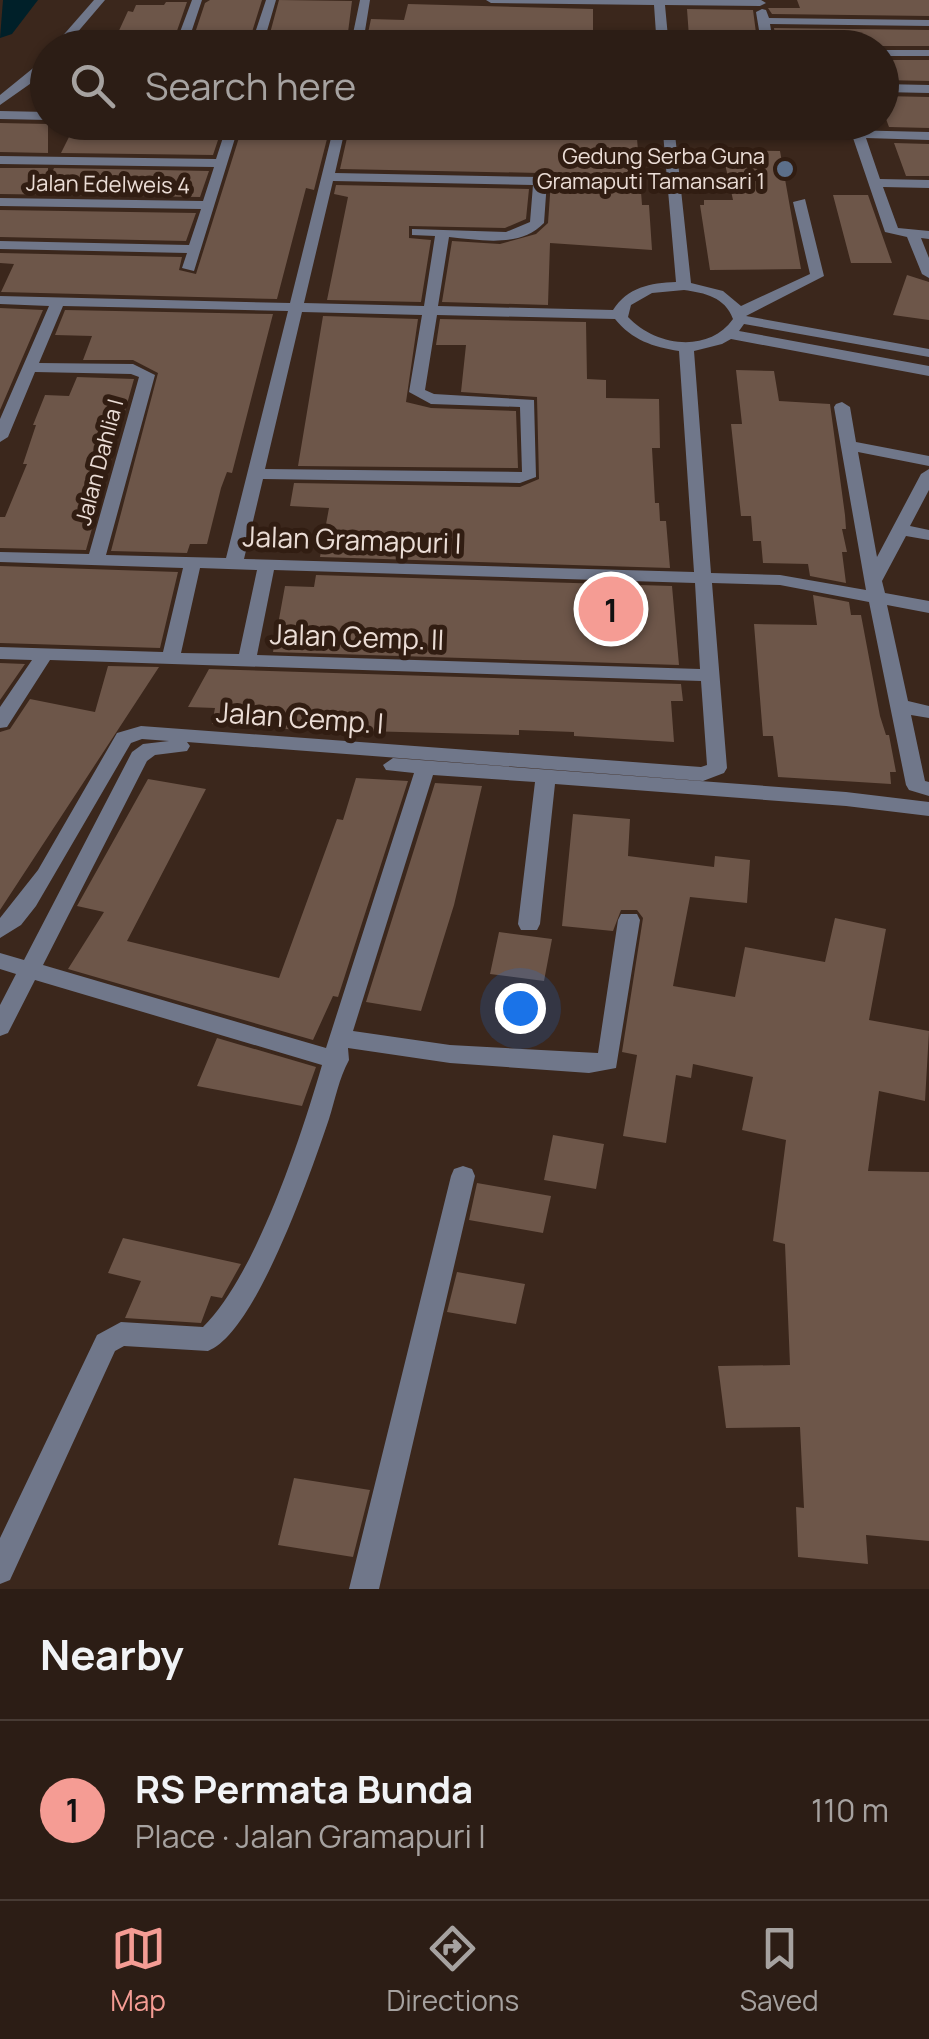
<!DOCTYPE html>
<meta charset="utf-8">
<style>
body{margin:0;font-family:Manrope,sans-serif;background:#382a22;color:#f1f3f6}
.you{position:absolute;left:520px;top:1008px;width:35px;height:35px;margin:-25px;border:8px solid #fff;border-radius:50%;background:#1a73e8;box-shadow:0 0 0 15px #1a73e833}
.badge{display:grid;place-items:center;width:65px;height:65px;border-radius:50%;background:#f59c94;color:#111;font-size:32px;font-weight:700}
.pin{position:absolute;translate:-50% -50%;border:5px solid #fff;box-shadow:0 2px 10px #0006}
.list{margin:0;padding:0;list-style:none}
h2{display:flex;justify-content:space-between;align-items:center;height:130px;margin:0;padding:0 40px;font-size:42px}
h2 small{font-size:32px;font-weight:400;color:#a6a2a0}
.list li{display:grid;grid-template-columns:65px 1fr auto;gap:30px;align-items:center;box-sizing:border-box;height:180px;padding:0 40px;border-top:2px solid #483b34}
.list b{display:block;font-size:38px;white-space:nowrap}
.list p{margin:0;font-size:32px;white-space:nowrap;color:#a6a2a0}
.list em{font-size:32px;font-style:normal;color:#a6a2a0}
.icon{flex:none;width:55px;height:55px;fill:none;stroke:currentColor;stroke-width:2;stroke-linecap:round;stroke-linejoin:round}
.map{position:relative;flex:none;width:929px;height:1589px;overflow:hidden}
.search{position:absolute;background:#2c1d15;box-shadow:0 2px 8px #0004;left:30px;right:30px;top:30px;height:110px;display:flex;align-items:center;gap:25px;box-sizing:border-box;padding:0 35px;border-radius:55px;color:#a6a2a0;font-size:38px}
.sheet{height:310px;background:#2c1d15}
nav{display:flex;justify-content:space-around;align-items:center;box-sizing:border-box;height:140px;border-top:2px solid #483b34;background:#2c1d15;font-size:28px;color:#a6a2a0}
nav a{display:grid;justify-items:center;gap:5px}
nav .on{color:#f59c94}
.map>svg:first-child{display:block}
</style>
<div class="map">
<svg width="929" height="1589" viewBox="0 0 929 1589">
<rect width="100%" height="100%" fill="#3b271c"/>
<g fill="none" stroke-linecap="round" stroke-linejoin="round">
<path fill="#002029" fill-rule="evenodd" d="M3,0H38L12,34L0,38Z"/>
</g>
<path fill="#6d5649" d="M210,0H262L247,48H190L205,3Z
M279,0L352,1L346,48H266Z
M797,0H929V16L772,14L768,8H800Z
M166,2H187L171,48H111L128,11L133,12L136,5H164Z
M408,4L593,9V48H542L523,34L368,33L371,19L404,20Z
M687,9L753,10L758,48H731L730,37H689Z
M774,28L929,30V46H777Z
M882,60H929V81L882,80Z
M882,96L929,97V128L889,127L886,119H882Z
M0,123L48,124V153L0,152Z
M76,123H153L223,125L213,155L61,153Z
M243,125L330,127L314,190L306,188L277,299L1,292L14,264L0,263V253L182,257L179,270L196,274Z
M349,129L637,138L642,205H649L652,250L550,243L548,305L442,302L452,241L500,244L536,234L548,223L551,181L540,173L340,169Z
M894,143L929,144V176H906Z
M722,150L780,151L801,269L710,270L700,205H704V200H733Z
M0,168H48V182L54,168L209,171L200,197L0,194Z
M336,185L529,189L526,219L505,228L409,226V238L431,240L421,302L327,300L348,197L334,194Z
M833,195H868L892,263H851Z
M0,210L196,213L186,241L0,237Z
M907,275L929,282V320L893,315Z
M0,308L43,310L0,410Z
M65,310L273,314L232,473L227,472L221,488L207,544H190L187,553L111,551L158,373L133,360H83L92,336L55,335Z
M323,316L418,319L406,402L431,408L516,411L518,468L298,466Z
M440,319L586,322L587,379L606,380V398L659,399L660,448H652L655,503H659L660,521H666L670,568L320,557L329,508L290,506L294,483L520,487L539,479L537,397L461,392L466,345H436Z
M736,370L774,371L779,401L830,404L845,515L846,529H842L847,552H842L846,583L810,576L808,564L763,563L761,541H753L751,516H741L731,424H742Z
M77,377L134,379L86,550L0,548V517H5L27,464H23L36,425H33L45,395L69,396Z
M0,566L178,572L160,648L0,643Z
M316,575L672,586L679,665L273,652L285,586L314,587Z
M813,595L849,602L851,615H861L880,716L886,735H889L896,772H890L891,784L778,777L773,736H763L754,624L817,625Z
M0,663L25,664L0,700Z
M108,666L159,667L0,910V732L10,729L30,699L95,712Z
M209,669L681,684L683,701H671L674,742L574,736V732L519,730V735L244,728L212,724L215,708L188,707Z
M356,778L408,781L338,997L333,996L313,1040L68,969L104,912L77,906L148,779L206,789L127,941L279,978L337,819L343,820Z
M435,783L482,786L454,905L421,1011L366,1002Z
M573,814L630,819L628,856L714,867L715,856L750,860L747,903L690,897L673,986L735,997L745,947L825,962L835,918L886,929L869,1020L929,1031L925,1101L879,1091L868,1171L929,1172V1541L866,1535L868,1564L798,1557L796,1507L804,1508L800,1427L726,1428L718,1366L790,1365L785,1244L773,1241L786,1140L742,1130L753,1077L693,1064L691,1078L676,1075L666,1143L623,1136L637,1055L622,1052L643,918L637,910H621L613,931L562,926Z
M499,932L552,939L544,981L490,974Z
M217,1038L316,1067L302,1106L197,1086Z
M553,1135L604,1144L596,1189L544,1180Z
M477,1183L551,1196L543,1233L469,1220Z
M123,1238L241,1264L222,1298L211,1296L201,1323L125,1318L141,1281L108,1273Z
M457,1272L525,1284L516,1324L447,1312Z
M294,1478L370,1490L353,1557L278,1545Z"/>
<g fill="none" stroke-linecap="round" stroke-linejoin="round">
<path fill="#70778a" fill-rule="evenodd" d="M94,0H105L64,48H52Z
M192,0H202L186,48H174Z
M266,0H276L262,48H250Z
M360,0H370L364,37L523,38L538,48L520,44L363,43L362,48H350Z
M486,0H761L766,3L760,6L665,5L669,48H657L654,5L491,3Z
M762,9L766,10L769,18L929,20V26L770,24L774,48H762L756,12Z
M882,50H929V56H882Z
M48,56V67L37,79L0,105V95Z
M882,84L929,85V93L882,92Z
M0,111L48,112V120L0,119Z
M228,122H240L194,271L182,268L187,253L0,249V241L189,245L201,209L0,206V198L203,201L214,167L0,164V156L216,159Z
M335,122L662,126V122H674L675,126L929,132V140L866,138L880,179L929,180V188L883,187L898,228L929,231V239L921,238L929,258V278L922,274L907,237L885,232L853,138L675,134L691,283L723,291L741,306L810,274L793,202L805,199L824,276L746,316L929,349V357L744,324L739,331L929,366V376L731,339L722,344L694,351L711,573L780,575L866,590L834,407L836,404L842,402L850,407L856,442L929,456V466L858,452L877,557L921,474L929,469V490L910,526L929,530V540L906,536L882,581L885,593L929,601V613L887,605L908,701L929,706V718L911,715L925,781L929,782V796L909,790L906,785L869,602L780,585L712,583L727,768L724,773L703,781L187,742L190,746L187,751L155,755L147,761L43,965L326,1048L414,773L386,770L383,765L393,758L846,792L929,802V816L846,806L555,784L540,924L537,930H521L518,924L535,782L433,775L353,1031L450,1045L598,1053L618,920L621,914H637L640,920L616,1068L589,1073L450,1063L348,1048L349,1060C339,1078 335,1100 329,1119C312,1169 256,1333 208,1351L124,1346L115,1351L10,1580L0,1584V1538L97,1335L121,1322L203,1327C256,1275 301,1137 322,1065L35,980L8,1033L0,1036V1005L16,974L0,969V953L24,960L132,752L143,744L169,741L142,739L131,743L36,906L21,925L0,938V918L38,870L117,733L141,726L701,767L707,765L701,681L50,660L7,727L0,728V707L32,660L0,659V647L163,652L183,568L0,562V552L89,554L139,377L131,374L35,372L8,437L0,442V419L49,306L0,304V296L290,303ZM346,125L663,133L676,282C650,283 628,287 613,310L438,306L449,237C481,240 520,248 544,223L547,181L540,177L335,173ZM333,181L533,185L530,222L506,232L412,229V235L435,236L424,306L304,303ZM684,290C705,293 725,297 733,319C708,354 655,346 628,317L631,305L652,293ZM63,306L288,311L226,558L106,555L155,375L133,364L39,363ZM302,312L422,315L409,392L431,404L520,407L522,472L265,469ZM437,315L615,319C632,340 653,347 679,351L694,572L244,559L263,479L520,483L536,477L534,400L434,394L425,390ZM200,568L257,570L239,654L181,653ZM274,570L695,583L700,669L257,655Z
M463,1166L472,1169L475,1176L379,1589H349L451,1176L454,1169Z"/>
</g>
<circle fill="#5c6f8a" stroke="#311d12" stroke-width="4" cx="785" cy="169" r="10"/>
<g text-anchor="middle" dominant-baseline="central" stroke-width="10" stroke-linejoin="round" paint-order="stroke">
<g font-size="22" fill="#ebddd6" stroke="#311d12" text-anchor="end">
<text x="765" y="156">Gedung Serba Guna<tspan x="765" dy="25">Gramaputi Tamansari 1</tspan></text>
</g>
<g font-size="22" fill="#ebddd6" stroke="#311d12">
<text transform="translate(108 184) rotate(1)">Jalan Edelweis 4</text>
<text transform="translate(99 462) rotate(-75)">Jalan Dahlia I</text>
</g>
<g font-size="28" fill="#ebddd6" stroke="#311d12">
<text transform="translate(352 539) rotate(2)">Jalan Gramapuri I</text>
<text transform="translate(357 636) rotate(2)">Jalan Cemp. II</text>
<text transform="translate(300 717) rotate(4)">Jalan Cemp. I</text>
</g>
</g>
</svg>
<div class="you"></div>
<div class="pin badge" style="left:611px;top:609px">1</div>
<div class="search"><svg class="icon" aria-label="search" viewBox="0 0 24 24"><circle cx="10" cy="10" r="6"/><path d="M15 15l6 6"/></svg>Search here</div>
</div>
<section class="sheet">
<h2>Nearby<small></small></h2>
<ul class="list">
<li><span class="badge">1</span><div><b>RS Permata Bunda</b><p>Place · Jalan Gramapuri I</p></div><em>110 m</em></li>
</ul>
</section>
<nav>
<a class="on"><svg class="icon" aria-label="map" viewBox="0 0 24 24"><path d="M3 6l6-2 6 2 6-2v14l-6 2-6-2-6 2zM9 4v14M15 6v14"/></svg>Map</a>
<a><svg class="icon" aria-label="directions" viewBox="0 0 24 24"><path d="M12 3l9 9-9 9-9-9zM9 14v-3h6M13 9l2 2-2 2"/></svg>Directions</a>
<a><svg class="icon" aria-label="saved" viewBox="0 0 24 24"><path d="M7 4h10v16l-5-4-5 4z"/></svg>Saved</a>
</nav>
